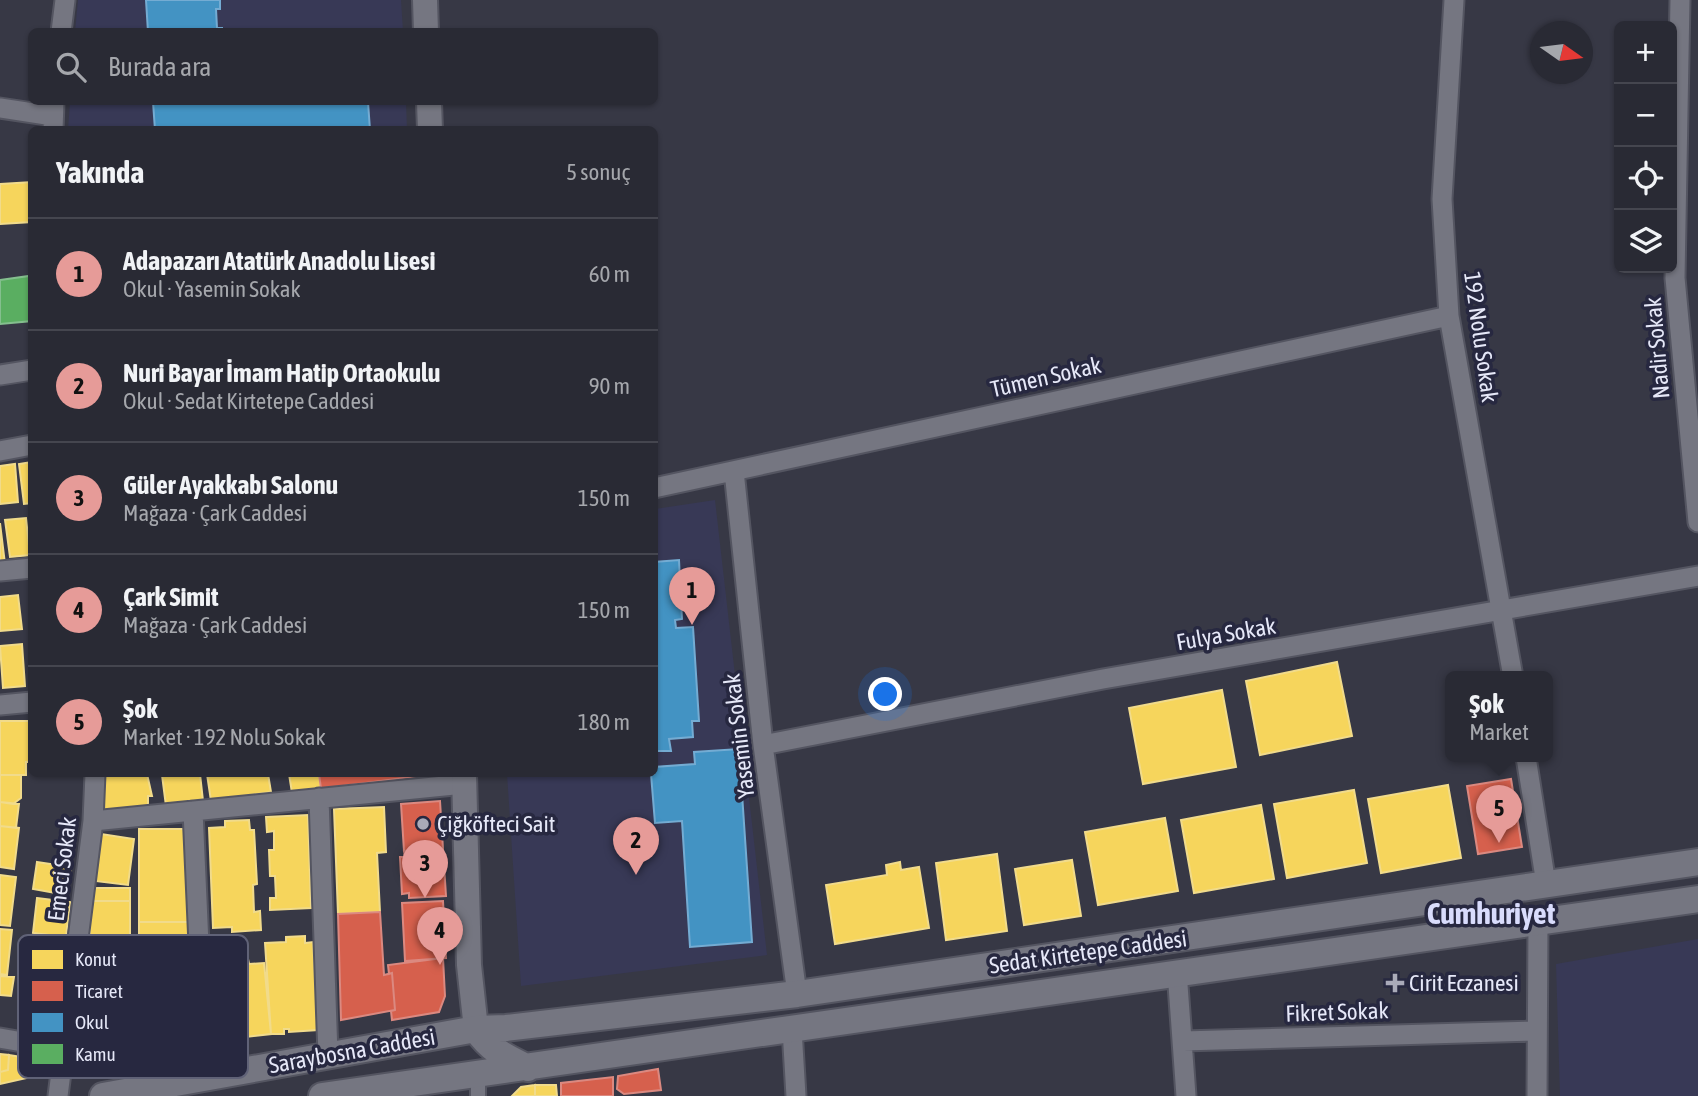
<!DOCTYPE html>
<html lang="tr">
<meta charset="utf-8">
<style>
body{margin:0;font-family:"Asap Condensed",sans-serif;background:#31323c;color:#f1f3f6}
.controls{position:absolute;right:21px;top:21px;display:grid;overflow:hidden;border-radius:10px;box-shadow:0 2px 5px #0004}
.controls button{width:63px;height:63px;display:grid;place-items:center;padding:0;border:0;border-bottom:2px solid #45464f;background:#292a34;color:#f1f3f6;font:35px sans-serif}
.compass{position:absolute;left:1530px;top:21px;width:63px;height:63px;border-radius:50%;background:#292a34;box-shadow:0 2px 5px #0004;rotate:104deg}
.you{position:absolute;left:886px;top:695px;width:24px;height:24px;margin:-18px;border:5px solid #fff;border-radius:50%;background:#1a73e8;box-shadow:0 0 0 10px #1a73e833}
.badge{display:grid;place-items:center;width:46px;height:46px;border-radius:50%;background:#e69b98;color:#111;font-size:23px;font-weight:700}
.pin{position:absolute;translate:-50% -58px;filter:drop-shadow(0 2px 4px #0008)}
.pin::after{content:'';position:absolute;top:37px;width:24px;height:21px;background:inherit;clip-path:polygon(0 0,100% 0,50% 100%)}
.popup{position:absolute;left:1445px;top:671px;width:108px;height:91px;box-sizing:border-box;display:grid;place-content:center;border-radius:10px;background:#292a34;filter:drop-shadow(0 2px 5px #0005);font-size:23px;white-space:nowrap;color:#a5a7ac}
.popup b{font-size:26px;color:#f1f3f6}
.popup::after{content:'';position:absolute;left:50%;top:100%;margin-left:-14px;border:14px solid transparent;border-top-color:#292a34}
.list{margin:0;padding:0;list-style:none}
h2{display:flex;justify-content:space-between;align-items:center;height:91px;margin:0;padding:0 28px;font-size:30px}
h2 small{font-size:23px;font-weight:400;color:#a5a7ac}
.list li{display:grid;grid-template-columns:46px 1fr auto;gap:21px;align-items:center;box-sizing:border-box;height:112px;padding:0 28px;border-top:2px solid #45464f}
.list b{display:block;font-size:26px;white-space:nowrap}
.list p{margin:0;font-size:23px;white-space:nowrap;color:#a5a7ac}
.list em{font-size:23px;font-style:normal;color:#a5a7ac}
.icon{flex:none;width:38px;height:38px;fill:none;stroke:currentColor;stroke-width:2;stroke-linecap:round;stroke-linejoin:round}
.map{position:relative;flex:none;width:1698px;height:1096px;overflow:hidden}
.search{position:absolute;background:#292a34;box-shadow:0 2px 5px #0004;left:28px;top:28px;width:630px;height:77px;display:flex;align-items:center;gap:18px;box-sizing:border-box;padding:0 24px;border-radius:10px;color:#a5a7ac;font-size:26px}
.panel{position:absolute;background:#292a34;box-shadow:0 2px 5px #0004;left:28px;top:126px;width:630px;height:651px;border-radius:10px}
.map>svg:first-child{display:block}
</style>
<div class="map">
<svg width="1698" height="1096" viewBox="0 0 1698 1096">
<rect width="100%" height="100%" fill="#373845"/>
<path fill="#383956" d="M78,0H401L403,31L75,32Z
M70,102H406L407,129L68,130Z
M715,500L767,955L521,986L507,774H654L655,509Z
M1698,939V1096H1560L1556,964Z"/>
<path fill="#f6d55c" stroke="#f1db8b" stroke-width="2" d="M32,182V222L0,224V184Z
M32,462V503L24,504L19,464Z
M15,464L18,502L0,504V466Z
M26,518L30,555L10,557L5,520Z
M0,523L5,564H0Z
M18,595L22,629L0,631V597Z
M22,644L25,686L3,688L0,646Z
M1337,662L1352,736L1260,755L1246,681Z
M1222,690L1236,767L1143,784L1129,708Z
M0,721H32V762H26V775H0Z
M103,774H147L152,796H148V808L102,811Z
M200,774L203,801L166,806L162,775Z
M207,774H268L271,792L211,801Z
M289,774H319L321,789L292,793Z
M0,775H21V798L13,804L0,802Z
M1448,785L1461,858L1381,873L1368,799Z
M1354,790L1367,863L1287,878L1274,804Z
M0,802L19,804L16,828L0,826Z
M1261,805L1274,879L1194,893L1181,820Z
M384,807L386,852L377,853L380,912L338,914L334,809Z
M308,815L311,908L270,910V898H276L275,876H270L269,850H274V831L267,832L266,817Z
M1165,818L1178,891L1098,905L1085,832Z
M249,820L250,830H254L257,884L253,885L254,912L260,911L261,930L232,932V927L213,928L209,828L225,827V821Z
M0,826L19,828L14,869L0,867Z
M139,829H188V922H139Z
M101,834L134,839L128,885L95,881Z
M997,854L1007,931L946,940L936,863Z
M1072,860L1081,916L1024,925L1015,869Z
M37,862L71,867L67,895L33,889Z
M900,862L901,870L919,867L929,928L835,944L826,885L887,875L886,865Z
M0,875L16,877L10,926L0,925Z
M91,888H130V901H90Z
M37,898L70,902L66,937L33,933Z
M90,901H130V941H90Z
M139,922H188V942L139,941Z
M0,929L12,930L7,975L0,974Z
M305,936V943L313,942L318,1030L289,1032V1029H284V1034H271L265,943L286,942V937Z
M90,941H130V957L139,956L138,986H90Z
M139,941L168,942V946H186V986H138Z
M248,959L249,964L264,963L271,1034L237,1038L226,1027L219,967H229L228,961Z
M0,976L14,977L11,996L0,995Z
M149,986H195V1046H148Z
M92,989L112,992L111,997L121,998V993L140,996V1001L147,1002L141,1046L80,1037L86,993L92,994Z
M0,1054L9,1055L8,1070L0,1072Z
M9,1055L40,1060V1075L0,1084V1072L8,1070Z
M535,1085V1096H512L521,1087Z
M535,1085H556L557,1096H535Z"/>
<path fill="#d6604d" stroke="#db8980" stroke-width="2" d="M319,774H433L321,789Z
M1511,779L1522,847L1478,854L1467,786Z
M440,801L443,849L404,851L401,804Z
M443,849L446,896L409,898V893L402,894L400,857H405L404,851Z
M443,901L446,958L405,961L402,903Z
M380,912L384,975L392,973L395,1010L341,1020L338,914Z
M443,958L445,996L439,1012L392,1020L391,1011L395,1010L392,973L389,974L388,965Z
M658,1069L661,1090L624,1094L617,1089L618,1076Z
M613,1077V1096H561V1083Z"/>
<path fill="#4393c3" stroke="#74acd3" stroke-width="2" d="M146,0H220V9H216L217,28H222V32H148Z
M153,102H368L370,130H155Z
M679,560L682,619L675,620L676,628L693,627L699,721H692L693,737L669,739L671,751H654V562Z
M739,749L752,942L690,947L682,821L655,823L651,774H654V767L695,764L694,752Z"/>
<path fill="#5aae61" stroke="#84bf8e" stroke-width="2" d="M29,276L32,321L0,324V280Z"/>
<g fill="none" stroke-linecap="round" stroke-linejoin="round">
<g stroke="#545561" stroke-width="18">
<path id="pedestrian" d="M478,1073V1096"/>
</g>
<g stroke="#545561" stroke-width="23">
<path id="minor" d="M1454,0L1442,199L1449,316L1513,677
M1680,0L1675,278L1698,522
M61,32L65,0
M0,108L53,116
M53,130L54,102
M0,375L32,370
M0,451L32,445
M734,471L763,745L797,994
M654,488L1449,316
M0,571L32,568
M0,705L32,702
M763,745L1103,679L1698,576
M1526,757L1546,884
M319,798L328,1055
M193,811L205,1078
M93,821L464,784
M1177,971L1186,1096
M792,1029L796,1096
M0,1038L63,1049
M1183,1041L1535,1031
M58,1096L93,821L95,774
M1537,1096L1538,922"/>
</g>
<g stroke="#545561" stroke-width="28">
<path id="tertiary" d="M425,0L426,32
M429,102L430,130
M464,774L469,965L476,1029"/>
</g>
<g stroke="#545561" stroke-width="30">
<path id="secondary" d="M476,1029C490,1050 505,1057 528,1068
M103,1096L476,1029L506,1028L797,994L1698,862
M322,1096L1698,899"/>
</g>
<use href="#pedestrian" stroke="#757681" stroke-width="14"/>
<use href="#minor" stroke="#757681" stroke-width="19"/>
<use href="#tertiary" stroke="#757681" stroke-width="24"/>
<use href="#secondary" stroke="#757681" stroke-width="26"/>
</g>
<g fill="#a9aab9" stroke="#272840" stroke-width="2.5">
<circle cx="423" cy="824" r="7"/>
<path d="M1391.5 972.5h7v7h7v7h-7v7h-7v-7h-7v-7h7z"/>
</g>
<g text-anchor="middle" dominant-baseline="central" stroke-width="7" stroke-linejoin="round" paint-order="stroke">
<g font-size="23" fill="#e6e8f8" stroke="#272840">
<text transform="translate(1481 337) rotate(82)">192 Nolu Sokak</text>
<text transform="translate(1657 348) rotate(-95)">Nadir Sokak</text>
<text transform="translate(1046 377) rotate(-13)">Tümen Sokak</text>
<text transform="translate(1226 634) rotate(-10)">Fulya Sokak</text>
<text transform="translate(739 736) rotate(-97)">Yasemin Sokak</text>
<text transform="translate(62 869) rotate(-83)">Emeci Sokak</text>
<text transform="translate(1088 952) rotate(-8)">Sedat Kirtetepe Caddesi</text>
<text transform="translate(1337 1012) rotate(-2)">Fikret Sokak</text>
<text transform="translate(352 1051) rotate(-10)">Saraybosna Caddesi</text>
</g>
<g font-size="23" fill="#e6e8f8" stroke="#272840" text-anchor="start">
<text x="437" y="824">Çiğköfteci Sait</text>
<text x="1409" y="983">Cirit Eczanesi</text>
</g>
<g font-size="30" font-weight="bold" fill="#d9dcfc" stroke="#272840">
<text x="1491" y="913">Cumhuriyet</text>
</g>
</g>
<rect x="18" y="935" width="230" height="143" rx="10" fill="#272840" stroke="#606277" stroke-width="2"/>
<rect x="32" y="950" width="31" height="19" fill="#f6d55c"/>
<rect x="32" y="981" width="31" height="20" fill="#d6604d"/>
<rect x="32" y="1013" width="31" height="19" fill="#4393c3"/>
<rect x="32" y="1044" width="31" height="20" fill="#5aae61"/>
<g font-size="19" fill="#e6e8f8">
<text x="75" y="966">Konut</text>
<text x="75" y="998">Ticaret</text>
<text x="75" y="1029">Okul</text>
<text x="75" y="1061">Kamu</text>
</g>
</svg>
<div class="controls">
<button>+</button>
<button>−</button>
<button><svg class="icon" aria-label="locate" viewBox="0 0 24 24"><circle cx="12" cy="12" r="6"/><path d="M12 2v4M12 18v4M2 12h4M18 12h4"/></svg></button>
<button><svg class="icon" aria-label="layers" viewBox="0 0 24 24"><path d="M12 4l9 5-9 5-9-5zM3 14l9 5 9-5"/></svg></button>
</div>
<svg class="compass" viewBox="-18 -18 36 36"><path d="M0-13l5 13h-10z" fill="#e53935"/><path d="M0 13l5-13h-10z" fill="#a5a7ac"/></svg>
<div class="you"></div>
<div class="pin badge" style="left:692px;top:625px">1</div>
<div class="pin badge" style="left:636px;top:875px">2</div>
<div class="pin badge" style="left:425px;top:898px">3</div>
<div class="pin badge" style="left:440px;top:965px">4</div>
<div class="pin badge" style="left:1499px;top:843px">5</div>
<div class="popup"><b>Şok</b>Market</div>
<div class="search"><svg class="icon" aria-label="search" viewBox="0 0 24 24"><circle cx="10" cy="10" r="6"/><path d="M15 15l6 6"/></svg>Burada ara</div>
<section class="panel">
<h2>Yakında<small>5 sonuç</small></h2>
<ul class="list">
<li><span class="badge">1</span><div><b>Adapazarı Atatürk Anadolu Lisesi</b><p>Okul · Yasemin Sokak</p></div><em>60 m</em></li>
<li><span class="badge">2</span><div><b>Nuri Bayar İmam Hatip Ortaokulu</b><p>Okul · Sedat Kirtetepe Caddesi</p></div><em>90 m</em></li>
<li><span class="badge">3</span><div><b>Güler Ayakkabı Salonu</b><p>Mağaza · Çark Caddesi</p></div><em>150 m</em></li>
<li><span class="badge">4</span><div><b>Çark Simit</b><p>Mağaza · Çark Caddesi</p></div><em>150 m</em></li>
<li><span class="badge">5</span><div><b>Şok</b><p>Market · 192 Nolu Sokak</p></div><em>180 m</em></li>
</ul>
</section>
</div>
